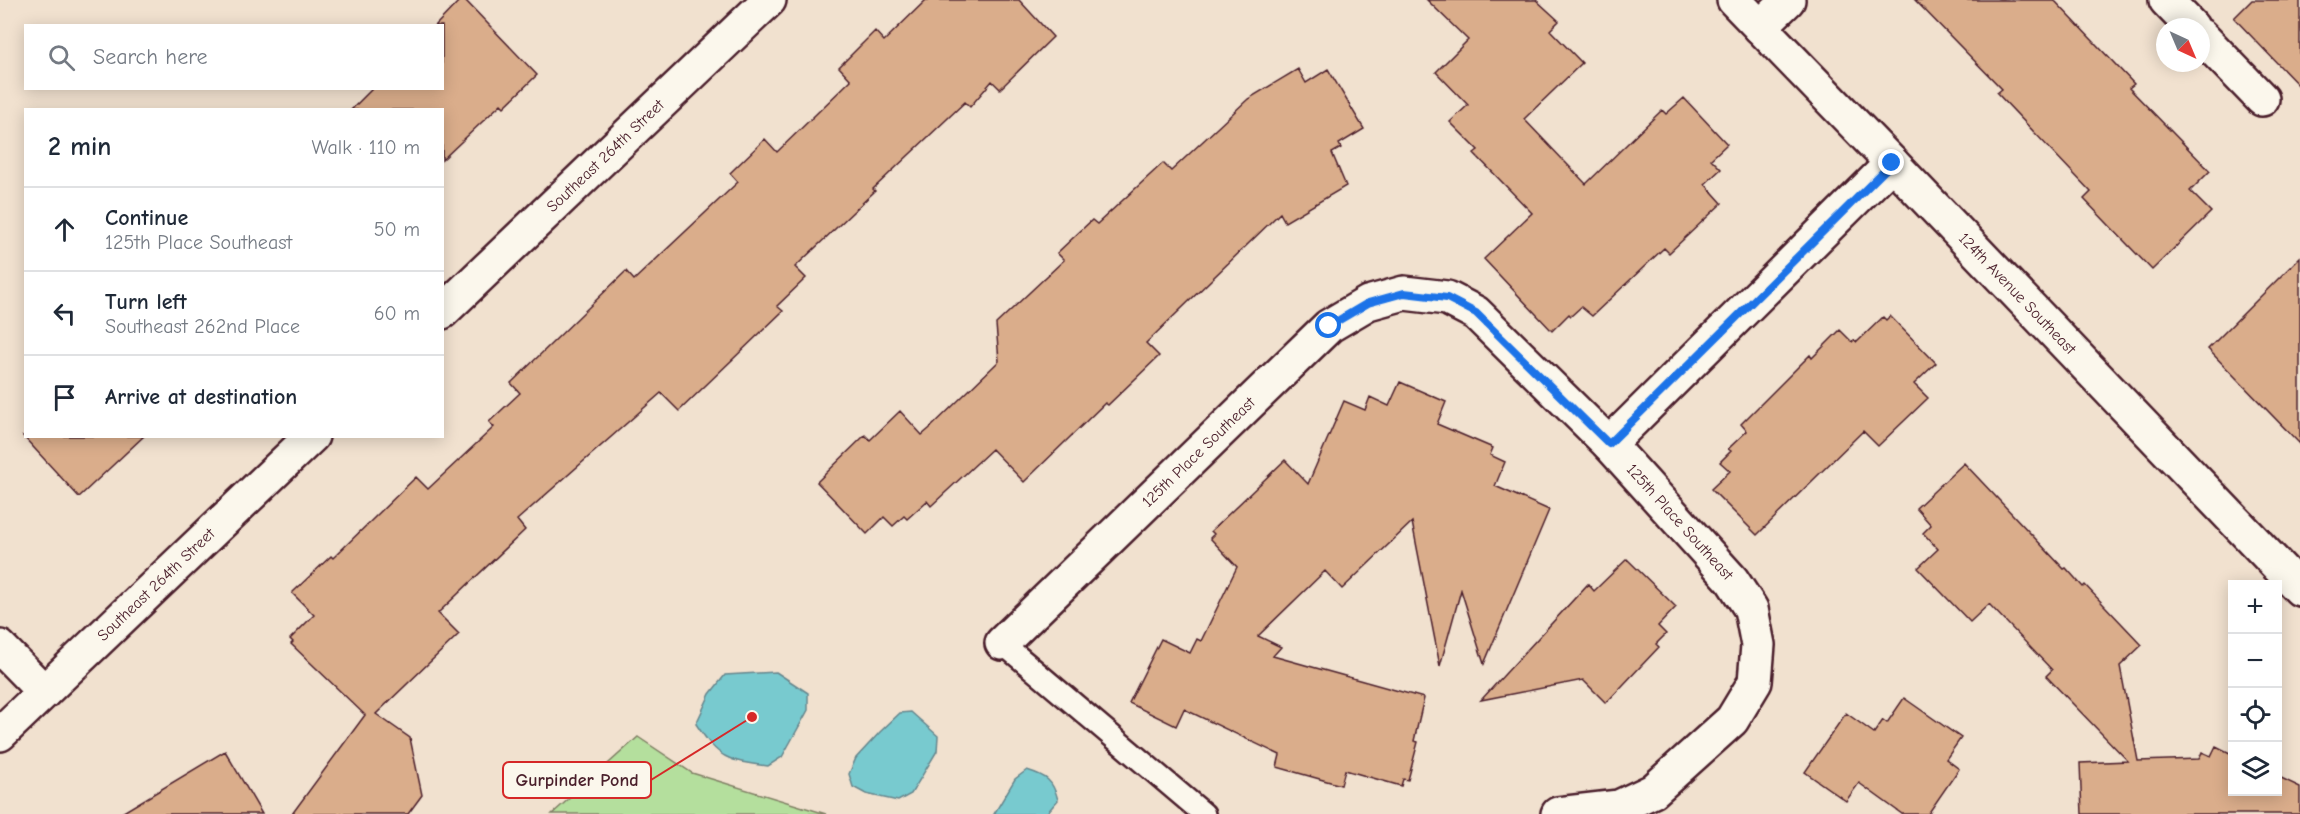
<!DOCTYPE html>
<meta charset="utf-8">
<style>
body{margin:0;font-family:"Comic Neue",sans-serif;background:#f6f6f7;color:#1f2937}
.controls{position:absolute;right:18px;bottom:18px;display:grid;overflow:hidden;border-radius:0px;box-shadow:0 3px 15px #0003}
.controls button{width:54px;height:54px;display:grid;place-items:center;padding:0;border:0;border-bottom:2px solid #e0e1e3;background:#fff;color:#1f2937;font:30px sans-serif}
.compass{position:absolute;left:2156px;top:18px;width:54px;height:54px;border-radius:50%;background:#fff;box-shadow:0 3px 15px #0003;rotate:136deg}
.stop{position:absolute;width:18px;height:18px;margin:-14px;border:4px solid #1a73e8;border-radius:50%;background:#fff}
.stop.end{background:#1a73e8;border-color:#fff;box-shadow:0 2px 6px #0008}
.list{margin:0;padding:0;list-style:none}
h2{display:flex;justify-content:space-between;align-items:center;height:78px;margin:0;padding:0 24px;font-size:26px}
h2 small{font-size:20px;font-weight:400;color:#747a83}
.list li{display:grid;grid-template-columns:39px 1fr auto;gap:18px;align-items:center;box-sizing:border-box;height:84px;padding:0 24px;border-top:2px solid #e0e1e3}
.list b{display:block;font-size:22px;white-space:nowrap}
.list p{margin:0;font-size:20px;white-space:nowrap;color:#747a83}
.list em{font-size:20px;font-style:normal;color:#747a83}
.icon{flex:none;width:33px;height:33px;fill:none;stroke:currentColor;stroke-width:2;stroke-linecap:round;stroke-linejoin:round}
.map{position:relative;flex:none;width:2300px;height:814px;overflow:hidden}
.search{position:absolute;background:#fff;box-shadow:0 3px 15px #0003;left:24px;top:24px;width:420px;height:66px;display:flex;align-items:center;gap:15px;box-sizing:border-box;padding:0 21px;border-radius:0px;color:#747a83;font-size:22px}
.panel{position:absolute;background:#fff;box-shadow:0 3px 15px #0003;left:24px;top:108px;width:420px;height:330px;border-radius:0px}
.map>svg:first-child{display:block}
</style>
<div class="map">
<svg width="2300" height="814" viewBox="0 0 2300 814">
<rect width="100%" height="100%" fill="#f1e1cf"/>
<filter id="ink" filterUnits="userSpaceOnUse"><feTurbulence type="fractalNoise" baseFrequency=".0167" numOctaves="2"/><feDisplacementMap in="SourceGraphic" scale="12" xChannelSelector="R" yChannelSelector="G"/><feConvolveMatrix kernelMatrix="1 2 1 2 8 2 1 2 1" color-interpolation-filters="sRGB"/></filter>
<g filter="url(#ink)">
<path fill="#b4df9d" stroke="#7f7f64" stroke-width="1.5" d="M638,737L692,773L826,814H552Z"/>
<path fill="#78cacf" stroke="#66868d" stroke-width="1.5" d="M776,672L808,693V710L782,757L768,766C727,761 719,759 696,724L710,694L725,675Z
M911,712L938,736L937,751L911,794L898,801L866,794L853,787L849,774L856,758L880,732L900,713Z
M1027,770C1046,776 1053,780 1058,800L1046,814H994L1015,779Z"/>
<path fill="#daad8b" stroke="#4a1f2b" stroke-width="1.5" d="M460,0H465L537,75L504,107L501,104L442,160V110H351L373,88H442V26H435Z
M926,0H1019L1053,37L1000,89L992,81L970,107L965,102L873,189L875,191L795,267L806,278L777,306L783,311L679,411L661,393L517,520L525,530L438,613L459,634L376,714L410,738L422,795L408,814H292L365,715L291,644L293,642L290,639L314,615L292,593L331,556L333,558L416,477L428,489L494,427L489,422L520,393L511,383L626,271L634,280L738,182L730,173L765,139L777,152L851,80L839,67L875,31L884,41Z
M1427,0H1536L1559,21L1550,30L1582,63L1524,119L1586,184L1662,110L1666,114L1684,98L1727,144L1711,159L1721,169L1705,184L1722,203L1669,253L1664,248L1592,316L1581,307L1571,316L1569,314L1552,331L1484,259L1532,213L1474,153L1478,150L1450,122L1468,105L1436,72L1468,40Z
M1915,0H2054L2134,84L2129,88L2210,171L2190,191L2211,212L2152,270L2084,199L2091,192L1997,93L2002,89Z
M2252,0H2300V87L2234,18Z
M1298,69L1306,83L1328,69L1364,129L1339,144L1341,148L1332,153L1346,186L1285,222L1280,213L1146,343L1159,356L1108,405L1105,403L1024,482L992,449L931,506L927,501L907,519L904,516L893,526L884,517L867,534L817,482L865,435L870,440L900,411L922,435L929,429L999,361L996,324L1064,260L1057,253L1092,220L1097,224L1163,163L1171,171L1248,99Z
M2300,257V444L2208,349Z
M1890,316L1936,363L1914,384L1928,398L1878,446L1863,431L1757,535L1711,489L1730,471L1720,462L1731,451L1728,449L1747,431L1741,424L1810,355L1812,358L1840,330L1852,342L1854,340L1857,342L1883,317L1886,320Z
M1400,382L1446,402L1437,424L1493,448L1490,455L1505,462L1495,486L1549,510L1484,664L1461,590L1440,666L1412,522L1342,589L1325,571L1258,636L1281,647L1273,656L1424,698L1414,741L1418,742L1408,780L1403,779L1401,786L1345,770L1341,785L1277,767L1280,755L1184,709L1176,726L1129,703L1161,639L1190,653L1197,639L1201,641L1237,567L1210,538L1214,534L1211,531L1285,460L1308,484L1344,401L1365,410L1370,397L1389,406Z
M23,436H144L79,497Z
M1964,463L2064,569L2066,568L2083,587L2085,585L2142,645L2120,666L2138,761L2199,759L2202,752L2211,756L2216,746L2232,754V792H2277V776L2300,787V814H2082L2080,763L2128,761L2046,676L2052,670L1989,604L1970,622L1918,568L1938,549L1923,533L1931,525L1916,508Z
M1627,559L1676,607L1658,626L1666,634L1656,644L1659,647L1606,703L1583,680L1481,700L1588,584L1594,591Z
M1904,698L1961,738L1946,759L1959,769L1928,814H1902L1859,783L1846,801L1805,772L1846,713L1874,733L1883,720L1887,723Z
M225,751L262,814H120Z"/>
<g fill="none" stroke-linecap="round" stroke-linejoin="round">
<g stroke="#4a1f2b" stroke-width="26">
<path id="service" d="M1002,643L1204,814"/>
</g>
<g stroke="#4a1f2b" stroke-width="38">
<g id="minor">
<path d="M2166,0L2192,27"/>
<path d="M1760,27L1788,0"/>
<path d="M2201,36L2262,99"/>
<path id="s1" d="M442,312L769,0"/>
<path d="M1609,444L1892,163"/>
<path id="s2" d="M1002,643L1329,326L1368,303L1404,293L1447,298L1476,313L1609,444L1732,580L1751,609L1758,645L1755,682L1732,720L1653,791L1619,807L1558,814"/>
<path d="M0,647L44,692"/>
<path id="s3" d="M0,734L312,436"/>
</g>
</g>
<g stroke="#4a1f2b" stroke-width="38">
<g id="tertiary">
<path id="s4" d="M1734,0L1892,163L2300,589"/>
</g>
</g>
<use href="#service" stroke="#fbf7ec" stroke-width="21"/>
<use href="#minor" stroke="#fbf7ec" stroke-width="33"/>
<use href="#tertiary" stroke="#fbf7ec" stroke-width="33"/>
</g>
</g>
<g fill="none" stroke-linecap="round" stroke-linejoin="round" filter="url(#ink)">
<path stroke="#1a73e8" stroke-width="8" d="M1329,326L1368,303L1404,293L1447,298L1476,313L1609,444L1892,163"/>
</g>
<g text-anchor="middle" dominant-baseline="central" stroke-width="4.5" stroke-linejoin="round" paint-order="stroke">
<g font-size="16" fill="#4a1f2b" stroke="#fbf7ec">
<text stroke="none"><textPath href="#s1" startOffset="226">Southeast 264th Street</textPath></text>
<text stroke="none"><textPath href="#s4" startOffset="408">124th Avenue Southeast</textPath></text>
<text stroke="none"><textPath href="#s2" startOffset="274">125th Place Southeast</textPath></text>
<text stroke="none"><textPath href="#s2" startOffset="906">125th Place Southeast</textPath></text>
<text stroke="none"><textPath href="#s3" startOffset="216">Southeast 264th Street</textPath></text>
</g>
</g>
<path fill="none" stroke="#d62828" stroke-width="2" d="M752 717L651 780"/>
<circle fill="#d62828" stroke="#fbf7ec" stroke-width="2" cx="752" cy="717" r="6"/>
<rect fill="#fbf7ec" stroke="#d62828" stroke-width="2" x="503" y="762" width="148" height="36" rx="6"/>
<g font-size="18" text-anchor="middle" font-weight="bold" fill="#4a1f2b">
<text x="577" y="786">Gurpinder Pond</text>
</g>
</svg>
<div class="controls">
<button>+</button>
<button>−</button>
<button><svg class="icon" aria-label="locate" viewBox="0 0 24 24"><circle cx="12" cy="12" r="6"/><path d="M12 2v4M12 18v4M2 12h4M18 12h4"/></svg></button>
<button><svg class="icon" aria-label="layers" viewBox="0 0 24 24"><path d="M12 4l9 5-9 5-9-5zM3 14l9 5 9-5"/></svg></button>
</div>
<svg class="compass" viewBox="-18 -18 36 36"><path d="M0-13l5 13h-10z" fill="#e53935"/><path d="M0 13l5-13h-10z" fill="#747a83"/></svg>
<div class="stop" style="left:1329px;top:326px"></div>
<div class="stop end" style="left:1892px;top:163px"></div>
<div class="search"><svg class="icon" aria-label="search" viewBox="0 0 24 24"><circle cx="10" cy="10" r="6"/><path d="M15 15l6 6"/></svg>Search here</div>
<section class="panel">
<h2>2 min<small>Walk · 110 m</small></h2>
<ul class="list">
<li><svg class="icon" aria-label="ahead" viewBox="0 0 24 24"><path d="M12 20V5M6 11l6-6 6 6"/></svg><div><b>Continue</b><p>125th Place Southeast</p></div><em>50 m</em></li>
<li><svg class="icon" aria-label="left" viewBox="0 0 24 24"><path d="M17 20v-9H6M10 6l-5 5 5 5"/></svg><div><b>Turn left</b><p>Southeast 262nd Place</p></div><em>60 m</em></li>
<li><svg class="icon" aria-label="arrive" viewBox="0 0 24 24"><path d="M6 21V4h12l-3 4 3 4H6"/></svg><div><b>Arrive at destination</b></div></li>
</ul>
</section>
</div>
